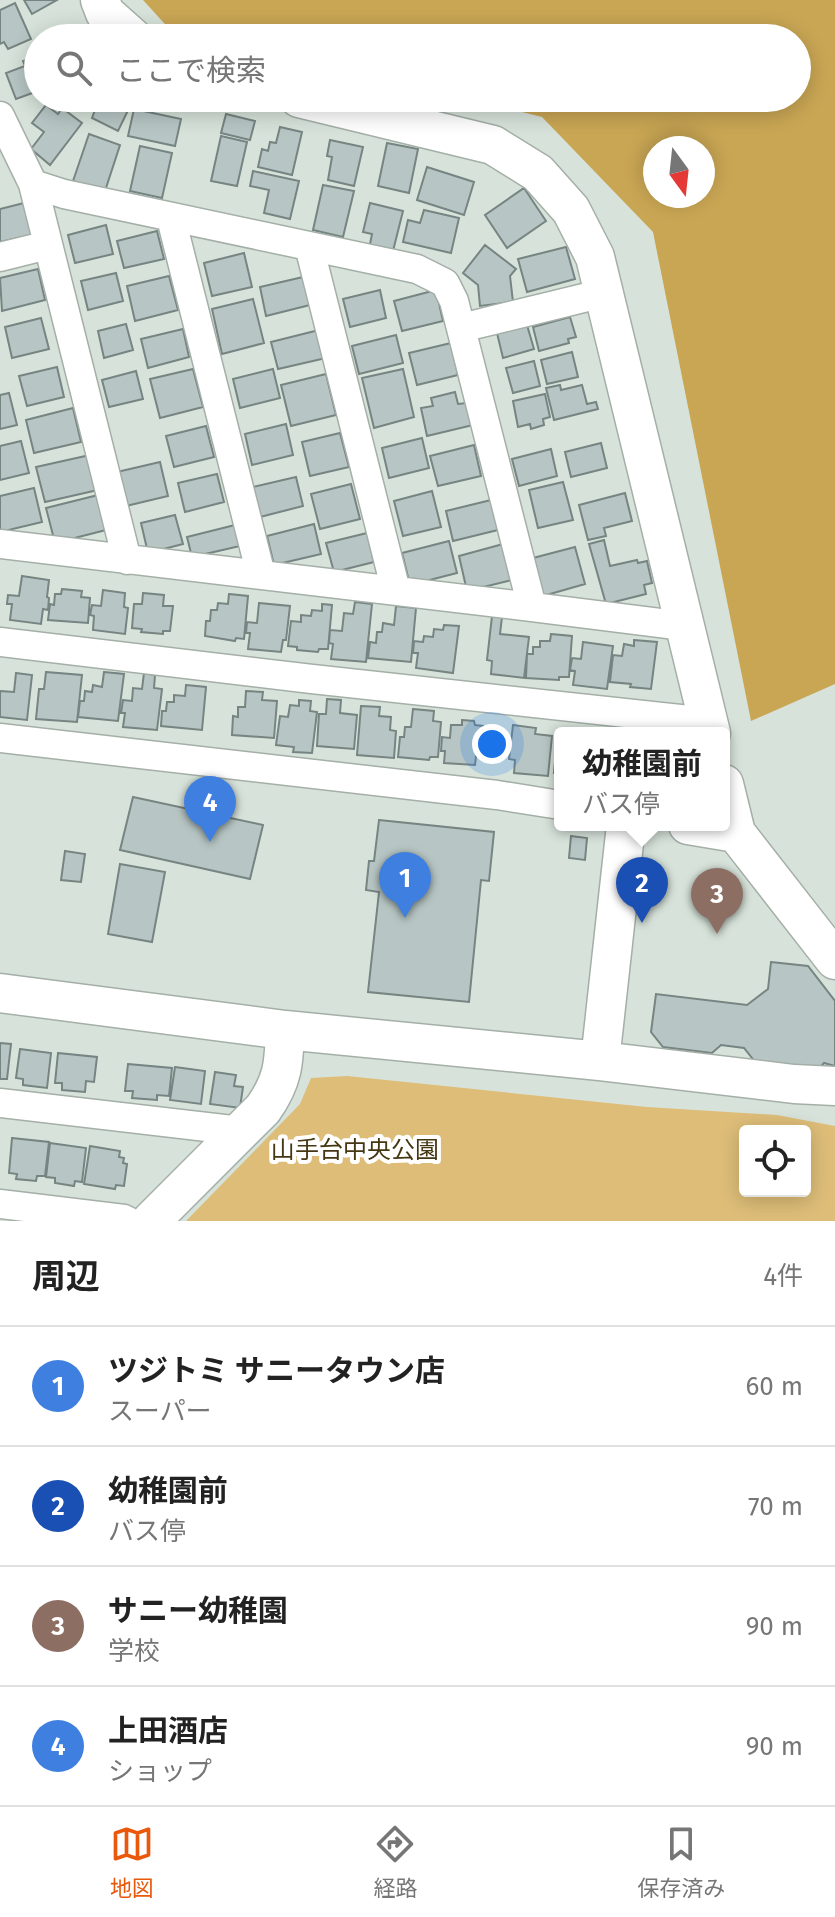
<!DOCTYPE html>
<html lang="ja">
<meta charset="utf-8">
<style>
body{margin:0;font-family:"Fira Sans","Noto Sans JP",sans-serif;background:#f2f2f2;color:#222}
.controls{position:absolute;right:24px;bottom:24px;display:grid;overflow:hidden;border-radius:8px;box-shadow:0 4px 20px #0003}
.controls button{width:72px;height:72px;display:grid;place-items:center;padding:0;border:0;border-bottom:2px solid #e0e0e0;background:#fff;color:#222;font:40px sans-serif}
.compass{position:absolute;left:643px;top:136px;width:72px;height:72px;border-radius:50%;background:#fff;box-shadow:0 4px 20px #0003;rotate:165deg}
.you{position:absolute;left:492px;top:744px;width:28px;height:28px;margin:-20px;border:6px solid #fff;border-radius:50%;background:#1a73e8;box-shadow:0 0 0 12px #1a73e833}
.badge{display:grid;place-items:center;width:52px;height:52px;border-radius:50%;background:#ea580c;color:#fff;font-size:26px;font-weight:700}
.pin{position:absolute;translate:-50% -66px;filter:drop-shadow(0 2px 4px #0008)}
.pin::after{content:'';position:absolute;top:42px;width:28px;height:24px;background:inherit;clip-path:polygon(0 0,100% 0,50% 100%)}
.popup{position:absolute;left:554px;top:727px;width:176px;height:104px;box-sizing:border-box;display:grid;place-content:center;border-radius:8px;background:#fff;filter:drop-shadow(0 2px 6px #0005);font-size:26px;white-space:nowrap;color:#767676}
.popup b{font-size:30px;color:#222}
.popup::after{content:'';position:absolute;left:50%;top:100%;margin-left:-16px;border:16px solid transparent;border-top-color:#fff}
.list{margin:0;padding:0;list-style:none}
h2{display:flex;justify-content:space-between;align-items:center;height:104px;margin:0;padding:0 32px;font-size:34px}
h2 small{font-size:26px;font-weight:400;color:#767676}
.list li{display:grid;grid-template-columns:52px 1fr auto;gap:24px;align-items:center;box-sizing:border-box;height:120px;padding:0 32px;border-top:2px solid #e0e0e0}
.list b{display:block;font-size:30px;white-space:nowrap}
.list p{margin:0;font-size:26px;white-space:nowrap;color:#767676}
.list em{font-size:26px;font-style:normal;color:#767676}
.icon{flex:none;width:44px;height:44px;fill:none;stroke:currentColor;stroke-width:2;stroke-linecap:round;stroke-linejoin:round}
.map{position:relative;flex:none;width:835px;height:1221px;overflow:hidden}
.search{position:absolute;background:#fff;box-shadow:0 4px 20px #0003;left:24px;right:24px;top:24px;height:88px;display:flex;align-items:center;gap:20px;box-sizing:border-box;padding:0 28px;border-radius:44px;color:#767676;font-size:30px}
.sheet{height:584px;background:#fff}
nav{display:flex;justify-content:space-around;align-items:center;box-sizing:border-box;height:112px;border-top:2px solid #e0e0e0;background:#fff;font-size:22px;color:#767676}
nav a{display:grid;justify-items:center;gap:4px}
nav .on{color:#ea580c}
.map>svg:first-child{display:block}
</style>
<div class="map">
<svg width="835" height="1221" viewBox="0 0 835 1221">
<rect width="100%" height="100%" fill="#d7e3da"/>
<path fill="#ddbd78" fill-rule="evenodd" d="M347,1076L647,1107L777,1115L835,1126V1221H186L300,1104L311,1078ZM745,1131H805V1191H745Z"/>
<path fill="#c9a654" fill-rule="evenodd" d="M143,0H835V684L751,721L653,232L542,117L466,98H797V38H201L173,33ZM655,148H703V196H655Z"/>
<path fill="#b7c6c4" stroke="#768482" stroke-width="2" d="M24,0H57L32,14Z
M15,3L31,39L8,49L4,42L0,44V10Z
M38,56V91L16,99L6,73L25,66L23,61Z
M86,98H134L118,131L92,118L95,110L83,104Z
M46,105L58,114L62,108L82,123L50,165L31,149L44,132L32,123Z
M134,109L181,119L175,146L128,136Z
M226,114L255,121L250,140L221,133Z
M280,127L302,132L292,175L258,167L262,149L268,151L270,142L276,143Z
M89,134L120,145L105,191L73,181Z
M221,136L247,142L237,186L211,181Z
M330,140L363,147L354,186L328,180L332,157L327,156Z
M387,143L418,149L409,193L378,186Z
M140,146L172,153L162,198L130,191Z
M427,167L474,182L464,215L417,200Z
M253,171L299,181L290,219L264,213L269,190L250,186Z
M323,185L354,191L343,237L313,230Z
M524,188L546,221L507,248L485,215Z
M24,203L32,235L0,242V209Z
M370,203L403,211L392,255L369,249L372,234L363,232Z
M424,210L459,218L451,253L403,242L408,220L420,223Z
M106,225L113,254L75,263L68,235Z
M157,231L164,259L124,268L117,241Z
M485,245L516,269L510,276L513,302L480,306L478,285L463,273Z
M566,247L575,279L527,292L518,259Z
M244,253L252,287L212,296L204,263Z
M38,269L45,300L2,311L0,278Z
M116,273L123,301L88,310L81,281Z
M169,276L178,310L135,321L127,286Z
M303,277L310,305L266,316L260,287Z
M380,290L386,318L350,327L343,299Z
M436,290L443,321L402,331L394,301Z
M253,299L264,343L222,354L212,309Z
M570,317L576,337L568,339L569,343L539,351L533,327Z
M41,318L49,349L12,358L5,327Z
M126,324L133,350L104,358L98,331Z
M527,325L534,349L503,358L497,333Z
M183,329L189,357L148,368L141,339Z
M319,330L326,358L278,369L271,342Z
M396,335L403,363L359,374L352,346Z
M451,343L458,375L417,385L409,353Z
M572,352L578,377L547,384L541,360Z
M534,361L540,386L513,393L506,368Z
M57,367L64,397L27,406L19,376Z
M193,369L203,407L160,418L150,379Z
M273,369L280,398L240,408L233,379Z
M403,369L414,417L374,428L362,378Z
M136,371L143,399L109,407L102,380Z
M326,374L336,415L291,426L281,385Z
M560,385L561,390L582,385L587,404L596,402L598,409L554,420L546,388Z
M455,392L458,404L467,403L473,425L427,436L421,408L433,406L431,398Z
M9,393L17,425L0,429V395Z
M545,394L550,417L543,419L544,425L531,429L530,424L518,427L513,401Z
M73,408L81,442L34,453L26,420Z
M286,424L293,455L252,465L245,434Z
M206,426L214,457L174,467L166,436Z
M340,433L349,467L310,476L302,442Z
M422,438L429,468L389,478L382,448Z
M21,441L29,473L0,480V446Z
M601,443L607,468L571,477L565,452Z
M474,445L481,476L438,486L430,456Z
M551,449L557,476L519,486L512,459Z
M90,455L98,490L45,502L36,467Z
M160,462L168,496L126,506L117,472Z
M217,474L224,502L185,512L178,483Z
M296,477L303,506L260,517L253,487Z
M563,482L573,520L538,528L529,490Z
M351,484L360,519L320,529L311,494Z
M34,488L42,522L0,532V496Z
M432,491L441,527L403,536L394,501Z
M625,493L632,521L604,528L606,536L588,540L579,505Z
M98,495L106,530L55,543L46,508Z
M491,500L498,530L453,541L446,511Z
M175,515L183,544L148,553L141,523Z
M314,524L321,554L274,565L267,536Z
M235,525L240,546L192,557L187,537Z
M367,533L374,562L334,572L326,543Z
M604,540L610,566L637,560L638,563L647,561L652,583L644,585L646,594L606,604L589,544Z
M449,541L457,573L410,585L402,553Z
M503,544L512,580L467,591L459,556Z
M575,547L585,584L543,596L533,558Z
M22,576L49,580L47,597L49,598L48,610L43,609L41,624L10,620L12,604H7L8,595L19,596Z
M62,589L82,591L81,597L90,598L88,623L48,620L50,604L54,605L55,594H61Z
M103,590L125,593L124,607L128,608L125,634L93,630L94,616L90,615L92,605L101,606Z
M143,593L164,595L163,606H173L170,631H163V634L141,632L142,629L132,628L134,604H142Z
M229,594L248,596L244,639L236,638L235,641L205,636L206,621H210L211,610H217L218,603L228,604Z
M355,602L372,604L366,662L331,659L333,644L329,643L330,630L342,631L344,613L353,614Z
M259,603L290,606L286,640H283L281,652L248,649L250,633H246L247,622L257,623Z
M322,604L332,605L328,649H319L318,652L297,650V647L288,646L291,621L301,622V615L311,616L312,610L322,611Z
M396,606L416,608L411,662L368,658L370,642L376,643L377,632H382L383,623L394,625Z
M492,616L502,617L500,634L529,637L524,678L491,674L492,661L487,660Z
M444,625L459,626L453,673L416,668L418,653H413L414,641L423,642L424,636L433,637L434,629L443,630Z
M551,634L572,636L569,677H559V680L526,678L527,654H533V647H540V641H550Z
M634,640L657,642L651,689L630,687L631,684L610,682L613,655L622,656L624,644L634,646Z
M583,642L613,646L607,689L573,685L575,671L570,670L572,658L581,659Z
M46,672L82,675L77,722L36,719L39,689H44Z
M104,672L124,674L118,721L78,717L80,701H84L85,691L92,692L93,685L102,687Z
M16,673L32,675L27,720L0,717V691L14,692Z
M144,673L155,675L154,688L162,689L157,730L123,727L125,713H121L123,700L132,701L133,688L142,689Z
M186,685L206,687L202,730L161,726L162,711H166L167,702H174V695L185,696Z
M246,691L263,692L262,700L277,701L274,738L232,735L233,716L238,717V707H245Z
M327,699L341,700L340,713L357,715L354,749L317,746L319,714H326Z
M299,700L311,701L310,711L317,712L312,753L293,752L294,747L276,745L280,716L288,717L290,705L299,706Z
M361,706L380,707L379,716L391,717L390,730L396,731L394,758L357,755Z
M413,709L434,711L433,721L441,722L438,757H430L429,760L398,757L400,737H404L405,727H411Z
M462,720L474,721L475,725L483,726L481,756H476L475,765L444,763L445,751H441L442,737L450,738L451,725H462Z
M513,725L536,728L535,734L552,736L548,776L514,773L515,760L509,759Z
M558,730L576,732L560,733V774L554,773Z
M133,797L263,825L250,879L120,850Z
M379,820L494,832L489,881L481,880L469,1002L368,992L379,892L366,890L369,861H374Z
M571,836L587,838L585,860L569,858Z
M65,851L85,854L81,882L61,880Z
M120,864L165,872L152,942L108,934Z
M771,962L808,966L835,1001V1066L824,1063L817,1071L756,1063L744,1048L721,1045L712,1053L663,1047L651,1032L656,994L747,1005L768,989Z
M0,1043L11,1044L7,1079H0Z
M20,1049L51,1053L47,1088L23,1085V1079L16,1078Z
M58,1053L97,1057L94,1082L86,1081L85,1092L62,1090V1083H55Z
M128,1064L172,1068L169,1096L157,1095V1100L132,1098L133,1091H125Z
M175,1067L205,1071L201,1104L170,1100Z
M215,1072L236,1075L234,1086L243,1087L240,1108L210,1104Z
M12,1138L49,1142L45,1176H37L36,1181L16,1179L17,1174L9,1173Z
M50,1143L86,1148L82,1182L75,1181L74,1186L55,1183V1178L46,1177Z
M90,1146L120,1151L119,1157L124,1158L123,1163L127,1164L124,1186L116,1185L115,1189L84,1184Z"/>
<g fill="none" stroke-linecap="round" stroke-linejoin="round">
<g stroke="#a4afa7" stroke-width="31">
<path id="street" d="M0,116L33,184L64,194L417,269L445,283L454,301L532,607
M33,184L127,560
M171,218L261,575
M309,246L396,591
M0,257L48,245
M461,328L604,293
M0,544L532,607L684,626
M0,642L312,679L708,722
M0,738L497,795L560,805
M0,1103L241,1131
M0,1204L124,1219L128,1221"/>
</g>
<g stroke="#a4afa7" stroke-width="41">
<path id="secondary" d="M100,0L105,13L133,38
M299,98L493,145L538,173L571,210L595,257L711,733
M724,784L736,833L835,960
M688,825L736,833
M0,993L285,1030L600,1061L794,1084L835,1086
M600,1061L626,825
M151,1221L263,1109C283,1081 284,1063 285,1030"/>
</g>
<use href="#street" stroke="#fff" stroke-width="28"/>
<use href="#secondary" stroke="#fff" stroke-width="38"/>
</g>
<g text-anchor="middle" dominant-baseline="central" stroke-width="8" stroke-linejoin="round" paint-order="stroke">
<g font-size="24" fill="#463713" stroke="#fff">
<text x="355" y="1150">山手台中央公園</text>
</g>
</g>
</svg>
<div class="controls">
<button><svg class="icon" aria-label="locate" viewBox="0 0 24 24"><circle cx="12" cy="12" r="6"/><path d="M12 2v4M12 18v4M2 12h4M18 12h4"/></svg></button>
</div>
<svg class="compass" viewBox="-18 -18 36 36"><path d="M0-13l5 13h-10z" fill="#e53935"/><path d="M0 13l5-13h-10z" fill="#767676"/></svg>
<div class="you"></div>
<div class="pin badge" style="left:405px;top:918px;background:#3f7fe0">1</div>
<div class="pin badge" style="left:642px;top:923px;background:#1a4fb4">2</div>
<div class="popup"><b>幼稚園前</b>バス停</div>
<div class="pin badge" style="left:717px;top:934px;background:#8d6e63">3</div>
<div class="pin badge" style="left:210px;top:842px;background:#3f7fe0">4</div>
<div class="search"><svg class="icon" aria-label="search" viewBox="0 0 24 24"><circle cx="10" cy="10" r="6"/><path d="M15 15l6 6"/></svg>ここで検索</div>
</div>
<section class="sheet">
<h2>周辺<small>4件</small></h2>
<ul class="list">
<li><span class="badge" style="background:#3f7fe0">1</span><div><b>ツジトミ サニータウン店</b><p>スーパー</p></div><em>60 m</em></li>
<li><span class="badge" style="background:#1a4fb4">2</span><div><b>幼稚園前</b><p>バス停</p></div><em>70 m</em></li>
<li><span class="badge" style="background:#8d6e63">3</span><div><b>サニー幼稚園</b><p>学校</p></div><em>90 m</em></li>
<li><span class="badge" style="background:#3f7fe0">4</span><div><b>上田酒店</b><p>ショップ</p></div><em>90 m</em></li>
</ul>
</section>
<nav>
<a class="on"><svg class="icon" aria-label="map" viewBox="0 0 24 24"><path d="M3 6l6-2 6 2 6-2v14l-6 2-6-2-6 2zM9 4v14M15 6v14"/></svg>地図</a>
<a><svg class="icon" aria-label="directions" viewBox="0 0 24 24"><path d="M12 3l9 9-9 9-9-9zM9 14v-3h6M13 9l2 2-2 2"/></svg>経路</a>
<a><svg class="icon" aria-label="saved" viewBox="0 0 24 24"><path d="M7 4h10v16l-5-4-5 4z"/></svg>保存済み</a>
</nav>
